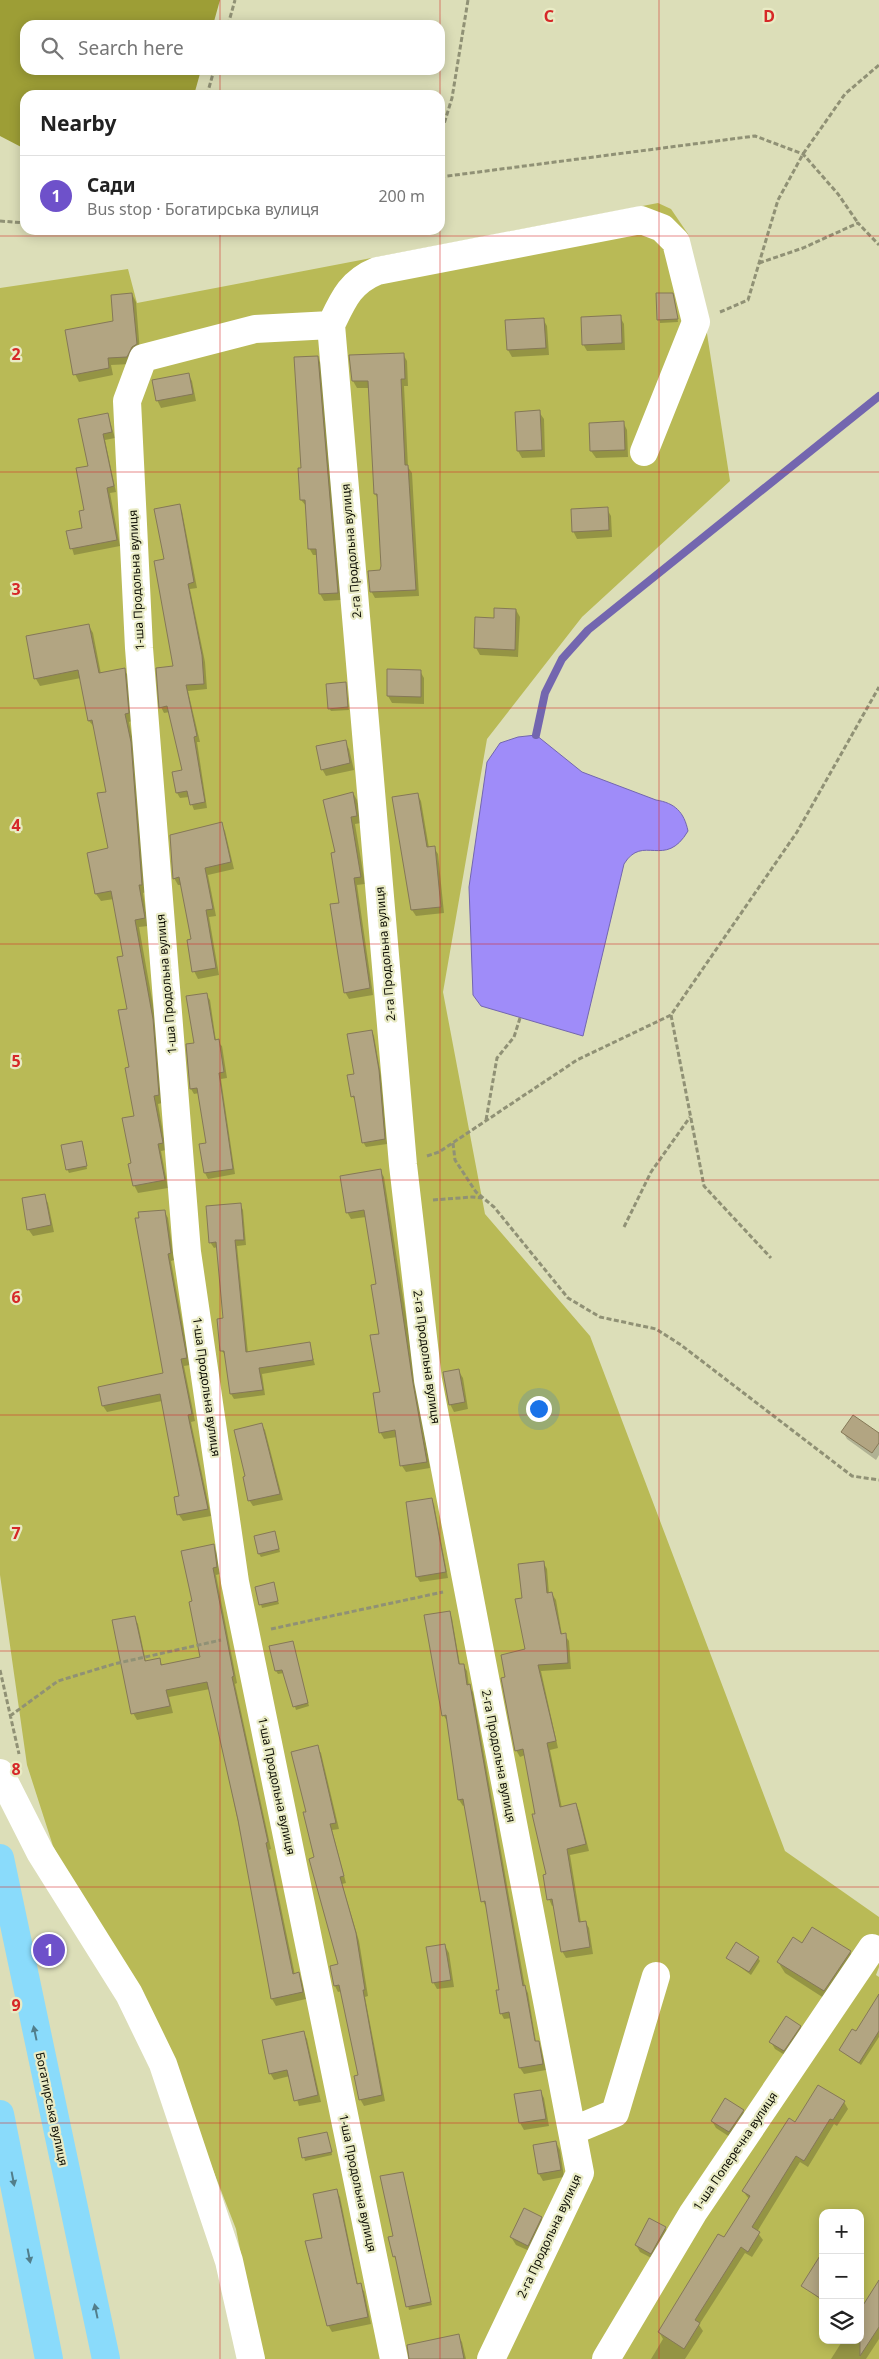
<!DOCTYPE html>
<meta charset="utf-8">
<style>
body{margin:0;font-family:"Noto Sans",sans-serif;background:#f2f2f2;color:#222}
.controls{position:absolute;right:15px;bottom:15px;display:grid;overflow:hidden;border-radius:10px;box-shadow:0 2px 12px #0003}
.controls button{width:45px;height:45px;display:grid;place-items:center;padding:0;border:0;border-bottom:1px solid #e0e0e0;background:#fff;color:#222;font:25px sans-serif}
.you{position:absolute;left:538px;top:1408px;width:18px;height:18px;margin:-12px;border:4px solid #fff;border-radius:50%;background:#1a73e8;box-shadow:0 0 0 8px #1a73e833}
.badge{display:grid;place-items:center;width:32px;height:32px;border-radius:50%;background:#6e51ca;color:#fff;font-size:16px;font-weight:700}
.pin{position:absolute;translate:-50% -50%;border:2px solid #fff;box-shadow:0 1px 5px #0006}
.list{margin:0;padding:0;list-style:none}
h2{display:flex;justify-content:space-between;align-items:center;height:65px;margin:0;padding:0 20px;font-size:21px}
h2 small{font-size:16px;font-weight:400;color:#767676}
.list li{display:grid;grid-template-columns:32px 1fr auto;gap:15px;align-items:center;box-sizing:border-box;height:80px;padding:0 20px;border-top:1px solid #e0e0e0}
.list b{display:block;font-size:19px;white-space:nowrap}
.list p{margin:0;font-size:16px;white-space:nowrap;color:#767676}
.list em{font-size:16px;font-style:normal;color:#767676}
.icon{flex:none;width:28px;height:28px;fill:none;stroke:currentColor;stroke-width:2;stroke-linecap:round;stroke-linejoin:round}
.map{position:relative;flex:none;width:879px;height:2359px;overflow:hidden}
.search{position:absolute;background:#fff;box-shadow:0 2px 12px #0003;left:20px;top:20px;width:425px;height:55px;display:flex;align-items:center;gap:12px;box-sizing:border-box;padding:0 18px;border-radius:15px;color:#767676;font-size:19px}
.panel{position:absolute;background:#fff;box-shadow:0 2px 12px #0003;left:20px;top:90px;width:425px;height:145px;border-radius:15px}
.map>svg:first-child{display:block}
</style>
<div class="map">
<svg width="879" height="2359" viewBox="0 0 879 2359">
<rect width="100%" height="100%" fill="#dcdeb8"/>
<path fill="#b9ba56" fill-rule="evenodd" d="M658,203L671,209L688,234L703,308L730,481L582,617L487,739L443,992L485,1214L590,1336L785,1851L879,1917V1967L876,1975L879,1977V2359H262L236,2229L183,2093L53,1846L27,1765L0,1575V288L128,269L137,303ZM823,2213H860V2340H823Z"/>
<path fill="#9d9e36" d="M0,0H220L213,25H25V70H201L194,95H25V149L0,136Z"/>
<path fill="#9f8cf9" stroke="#7366af" d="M536,735L582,772L656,800C675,803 684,812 688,831C665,870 643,833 624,864L583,1036L481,1006L473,995L469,887L487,762L500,743L518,737Z"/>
<path fill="#0003" d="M132,294L136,302L140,352L131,364L111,365L113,375L79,382L75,374L115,322Z
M657,294L674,297L678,322L660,323Z
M620,317L624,324L625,350L587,351L583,344Z
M543,319L547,326L549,355L512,357L508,350Z
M403,354L407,361L408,386H404L408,467L412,473L419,596L375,598L371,591L382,566L379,500L375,494L370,388H357L353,381L351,356Z
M317,357L321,364L341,600L324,601L320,594L318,555H313L309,548L307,507L301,500L302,469Z
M188,374L192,381L196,401L161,408L157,400Z
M539,412L544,419L545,457L522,458L518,451Z
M108,415L115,438L105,440L116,492L110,493L120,546L74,555L67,532L84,529L90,466Z
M623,422L627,430L628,457L596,458L591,451L590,424Z
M179,506L182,511L197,588L190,589L205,662L207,689L188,691L200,742H197L207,808L194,810L189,797L180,798L177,793L183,771L170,712L164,713L161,707L174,667L165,560Z
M607,509L611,516L612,537L577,539L573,531Z
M516,610L520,617L518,657L480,655L476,648L495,619Z
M89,626L93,633L101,674L124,670L129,677L132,721L129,722L135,751L146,892L143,893L148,926L139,927L157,1027L162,1103L158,1104L166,1150L161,1151L168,1188L138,1193L134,1185L136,1117L130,1068L125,957L114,899L101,901L96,894L109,849L107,793L95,728L89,721L81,678L40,686L36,679Z
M388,670L420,671L424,678V704L392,703L388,696Z
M345,683L349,710L331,711L329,708Z
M345,742L349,749L354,770L326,776L322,769Z
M353,793L357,800L361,823L355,824L365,884L357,885L373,995L349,999L345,992L336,853Z
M417,794L421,801L429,848H434L438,854L444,913L416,916L412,910Z
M221,824L225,831L234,869L208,875L216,916L209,917L219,975L198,979L194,971L192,940L182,885H178L174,878Z
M206,995L210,1000L216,1041L222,1046L227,1078L221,1079L235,1174L208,1179L205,1173L200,1145L207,1144L199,1093L194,1094L191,1089L196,1044Z
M372,1032L374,1036L381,1076L387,1144L366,1147L363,1142L356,1101L352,1096L356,1075Z
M83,1145L87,1169L69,1173L67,1169Z
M380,1171L384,1177L430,1468L406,1472L402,1466L397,1437L384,1439L380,1432L381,1335L378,1285L366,1217L351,1219L347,1212Z
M44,1196L48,1203L54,1232L33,1236L28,1229Z
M240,1204L243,1210L246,1245L237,1246L248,1353L309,1343L315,1365L262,1374L265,1395L234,1399L231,1394L226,1356L222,1351L224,1319L217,1247L214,1248L210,1242Z
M164,1211L168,1218L174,1260L171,1261L190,1365L184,1366L195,1421L191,1422L211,1516L183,1521L179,1515L180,1497L162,1401L107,1412L103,1406L164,1373Z
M458,1370L463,1378L468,1409L454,1412L450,1404Z
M261,1424L265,1430L283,1500L253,1506L249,1500Z
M843,1432L879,1435V1455L876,1460L847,1439Z
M431,1499L434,1504L448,1578L420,1582L417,1577Z
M276,1536L280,1552L261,1557L259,1554Z
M213,1546L217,1553L220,1574L216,1575L237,1683L235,1684L271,1849L269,1850L295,1975L298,1974L302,1981L306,1999L276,2006L272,1999L261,1946L264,1945L210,1689L169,1697L173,1713L137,1720L133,1713L134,1617L138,1624L146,1662L159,1660L163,1666L202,1658L194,1602Z
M543,1562L547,1569L549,1594H552L556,1600L562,1635H565L569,1641L571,1669L541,1671L558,1748L550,1750L562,1808L576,1804L579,1811L589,1851L570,1855L581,1923L585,1922L589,1928L593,1954L566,1958L562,1951L554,1905L552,1906L549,1899L548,1875L525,1755L520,1757L516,1750L507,1678L527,1650L523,1599Z
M273,1584L279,1604L262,1608L256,1588Z
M449,1612L452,1618L460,1665H463L467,1671L469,1686L473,1692L525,1987L528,1993L536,2042L541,2048L546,2070L524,2074L520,2068L512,2018L504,2019L501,2013L500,1991L486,1907L483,1901L465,1805L463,1806L459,1800L447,1721L444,1716Z
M292,1642L309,1706L296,1710L284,1673L278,1674L276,1671Z
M317,1747L321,1753L339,1829L332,1830L346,1883L342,1884L359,1941L368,1996L365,1997L385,2101L364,2106L360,2099V2076L342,1991L338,1992L335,1986L339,1965L315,1858L308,1812Z
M802,1945L850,1952L857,1963L830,2002L785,1973L778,1962Z
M445,1946L449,1953L454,1987L437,1989L433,1982Z
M728,1958H758L760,1961L751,1975Z
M879,1997V2037L861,2065L840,2050L856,2033Z
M800,2026L804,2034L788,2057L775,2049L771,2042Z
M304,2033L307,2039L321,2102L299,2106L290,2076L274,2080L270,2073Z
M540,2091L544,2098L549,2126L524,2130L520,2123L516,2095Z
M844,2102L848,2109L837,2126L834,2124L808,2167L800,2162L757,2232L763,2240L752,2257L745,2253L699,2325L703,2331L685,2359H651L663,2339L659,2332L724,2239L749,2199L743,2191L796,2124Z
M743,2111L747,2118L733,2139L716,2128L712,2121Z
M327,2134L332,2155L305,2161L299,2139Z
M556,2143L560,2150L564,2177L543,2181L539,2174Z
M404,2177L432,2305L409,2310L397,2259L394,2257L395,2236Z
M336,2190L340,2197L358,2285L364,2291L371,2324L332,2332L328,2325L323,2239Z
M541,2218L545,2225L532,2252L516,2245L511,2237Z
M650,2219L665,2228L670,2235L655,2260L640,2252L636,2245Z
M879,2282V2339L866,2359H831L843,2340H860Z
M803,2286L823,2295L820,2299Z
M458,2335L462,2342L466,2359H415Z"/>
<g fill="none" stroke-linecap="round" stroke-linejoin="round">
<path stroke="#7366af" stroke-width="8" d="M536,735L545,693L562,659L588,630L879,396"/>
</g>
<path fill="#b2a582" stroke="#857857" d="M132,293L137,344L132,347L127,357L108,358L109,368L73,375L65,330L113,321L111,295Z
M656,293H673L678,319L657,320Z
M621,315L622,343L582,345L581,317Z
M544,318L546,348L507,350L505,320Z
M404,353L405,379H401L405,465H408L416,590L370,592L368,571L380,570L381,566L377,494H374L368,381H352L349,355Z
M318,356L338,593L319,594L316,549H308L305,500H300L298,468H301L294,357Z
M189,373L193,394L156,401L152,380Z
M540,410L542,450L517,451L515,412Z
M108,413L112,432L103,434L114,486L107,488L117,540L70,549L66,531L82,528L79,511L84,510L76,468L88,466L78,419Z
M624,421L625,450L590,451L589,423Z
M180,504L194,582L188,584L202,655L204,684L186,685L197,736L194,737L205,802L190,805L187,791L176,793L172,772L182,770L167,706L159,708L156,668L173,666L154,561L164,559L154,509Z
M608,507L609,530L572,532L571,509Z
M494,608L516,609L515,650L474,648L475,617L494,618Z
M89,624L99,673L125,668L129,713L125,714L131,742L142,885H139L145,918L135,920L153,1019L159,1095L154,1096L163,1143L158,1144L165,1180L133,1186L128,1164L131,1163L122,1118L134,1116L125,1068L129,1067L118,1010L127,1009L117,957L123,956L111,891L95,894L87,853L108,848L97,793L106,792L92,720L88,721L78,670L34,679L26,636Z
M387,669L421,670V697L387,696Z
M346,682L348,707L328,709L326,684Z
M346,740L350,763L321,770L316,746Z
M353,792L357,816L351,817L361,877L354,878L370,988L344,993L330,904L339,903L331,853L335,852L323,800Z
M418,793L427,847L435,846L441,907L411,910L392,797Z
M222,822L231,862L205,868L213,909L206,910L216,968L192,972L187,940L191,939L179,877L173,879L170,835Z
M207,993L215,1040L219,1039L224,1072L219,1073L233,1169L204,1173L199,1144L206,1143L197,1088L190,1089L186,1044L194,1043L186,996Z
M372,1030L379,1070L385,1139L362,1143L354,1096L351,1097L347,1075L354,1074L347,1034Z
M82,1141L87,1166L66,1170L61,1145Z
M381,1169L413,1383L427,1462L400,1466L395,1430L379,1433L373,1393L380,1392L370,1335L379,1334L371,1285L376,1284L364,1210L346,1213L340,1176Z
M45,1194L51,1225L27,1230L22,1198Z
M241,1203L244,1240H235L246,1352L310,1342L313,1360L259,1368L263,1390L230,1394L224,1351H220L217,1319L223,1318L216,1242L209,1243L206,1206Z
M165,1210L171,1253L168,1254L187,1358L181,1359L192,1414L188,1415L208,1509L177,1515L174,1497L179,1496L160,1394L102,1406L98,1387L163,1373L135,1218H139L138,1212Z
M459,1369L465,1402L449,1405L443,1372Z
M853,1415L879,1433V1443L872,1453L841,1432Z
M262,1423L280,1494L248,1501L243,1477L245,1476L234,1430Z
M432,1498L446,1572L416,1577L406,1502Z
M275,1531L279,1549L258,1554L254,1536Z
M214,1544L217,1567L213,1568L234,1676L232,1677L268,1842L266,1843L293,1974L299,1972L303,1992L271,1999L238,1820L207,1682L166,1690L170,1706L131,1714L112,1620L135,1616L145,1661L160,1658L161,1665L200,1657L189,1602L192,1601L181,1551Z
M544,1561L547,1593L552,1592L561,1634L566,1633L568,1663L538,1665L556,1741L547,1743L560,1807L576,1803L586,1844L567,1849L579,1922L586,1921L590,1947L561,1952L552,1899L547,1900L543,1875L546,1874L532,1814H535L523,1749L515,1751L501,1678L505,1677L501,1655L525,1649L515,1599L522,1598L518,1564Z
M274,1582L278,1601L259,1605L255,1587Z
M450,1611L459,1664H464L467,1685L470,1684L523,1986L525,1985L535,2041H539L543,2064L519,2068L509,2012L500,2014L496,1990H499L485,1901L481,1902L463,1799L458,1800L446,1715L442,1716L424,1615Z
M293,1641L308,1703L293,1707L282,1670L275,1671L269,1646Z
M318,1745L336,1823L330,1824L344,1876L340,1877L356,1933L365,1990H363L382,2095L359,2100L354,2076L358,2075L339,1985L334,1986L330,1966L338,1964L309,1859L314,1857L303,1812H306L291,1752Z
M812,1927L851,1951L824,1991L777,1962L793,1937L802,1943Z
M736,1942L759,1957L749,1972L726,1958Z
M445,1944L451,1980L432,1983L426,1947Z
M879,1994V2031L859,2063L839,2050L852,2029L856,2031Z
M786,2016L801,2026L784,2051L769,2042Z
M304,2031L318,2095L294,2101L287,2070L269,2074L262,2040Z
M818,2085L845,2101L833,2120L830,2119L804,2161L796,2156L752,2227L760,2232L748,2252L741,2247L695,2320L700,2323L684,2349L658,2332L718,2234L724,2237L750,2196L742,2191L789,2118L795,2122Z
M541,2090L546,2119L519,2123L514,2094Z
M725,2098L744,2110L729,2132L711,2121Z
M327,2132L332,2152L302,2158L298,2138Z
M556,2141L561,2170L538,2174L533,2145Z
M403,2172L431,2302L406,2307L395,2256L393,2257L388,2237L393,2236L380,2176Z
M337,2189L357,2284L361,2283L368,2317L327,2326L305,2241L322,2238L313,2194Z
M524,2208L542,2217L528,2246L510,2237Z
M649,2218L666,2227L651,2254L635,2245Z
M823,2251V2300L801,2286Z
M879,2280V2327L860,2356V2310Z
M459,2334L464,2359H409L407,2345Z"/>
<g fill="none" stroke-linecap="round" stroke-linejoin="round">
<path stroke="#909175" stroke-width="3" stroke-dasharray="5 2.5" stroke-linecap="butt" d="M228,25L235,0
M207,95L214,70
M440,137L452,98L468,0
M440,177L755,136L803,154L838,194L858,223
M0,221L25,223
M205,230H212
M759,263L803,248L858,223L879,245
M720,312L748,300L778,200L803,154L845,94L879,65
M671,1015L704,1186L771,1258
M486,1120L497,1058L514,1037L520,1018
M453,1143L455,1160L476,1192L494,1207L568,1298L600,1317L656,1329L681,1345L852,1476L879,1480
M427,1156L439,1152L577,1060L671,1015L797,832L879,687
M433,1200L472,1197L482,1198
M624,1227L651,1172L690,1117
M271,1629L443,1592
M0,1670L19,1754
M10,1716L58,1681L114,1664L221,1640"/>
<path stroke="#fff" stroke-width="28" d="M331,325L403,1165L428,1380L580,2173L491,2359
M0,1773L40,1852L129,1994L163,2064L229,2261L251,2359
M572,2131L615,2113L656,1976
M394,2359L235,1582L187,1252L139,648L127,401L143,358L255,329L331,325C343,300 350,282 377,271L641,220L662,228L676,242L696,322L644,452
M606,2359L693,2213L872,1948"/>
<path stroke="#8adbfb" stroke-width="28" d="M0,1858L106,2359
M0,2114L49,2359"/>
</g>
<defs><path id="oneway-solid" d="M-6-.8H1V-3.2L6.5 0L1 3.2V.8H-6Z" transform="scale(1.25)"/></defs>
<g fill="#527e8b">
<use href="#oneway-solid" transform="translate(35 2033) rotate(-102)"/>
<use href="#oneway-solid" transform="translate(13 2179) rotate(79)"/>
<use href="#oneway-solid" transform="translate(29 2256) rotate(79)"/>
<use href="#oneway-solid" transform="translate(96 2311) rotate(-102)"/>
</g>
<path fill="none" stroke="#d62828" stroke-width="1" stroke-opacity="0.55" d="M220,0V25M440,0V25M659,0V2359M220,70V95M440,70V95M220,230V2359M440,230V2359M0,236H879M0,472H879M0,708H879M0,944H879M0,1180H879M0,1415H879M0,1651H879M0,1887H879M0,2123H879"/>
<g text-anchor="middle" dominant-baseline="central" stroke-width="4.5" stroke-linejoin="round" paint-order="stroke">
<g font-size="12" fill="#0d0d03" stroke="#e9ebc5">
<text transform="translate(351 551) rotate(-95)">2-га Продольна вулиця</text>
<text transform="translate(136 580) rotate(-93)">1-ша Продольна вулиця</text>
<text transform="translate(385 954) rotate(-95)">2-га Продольна вулиця</text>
<text transform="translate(166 984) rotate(-95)">1-ша Продольна вулиця</text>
<text transform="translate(427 1357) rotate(82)">2-га Продольна вулиця</text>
<text transform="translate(207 1387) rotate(82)">1-ша Продольна вулиця</text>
<text transform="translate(499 1756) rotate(79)">2-га Продольна вулиця</text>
<text transform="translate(277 1786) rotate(78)">1-ша Продольна вулиця</text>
<text transform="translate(52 2109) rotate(78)">Богатирська вулиця</text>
<text transform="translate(735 2151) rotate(-56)">1-ша Поперечна вулиця</text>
<text transform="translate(358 2183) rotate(78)">1-ша Продольна вулиця</text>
<text transform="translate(549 2236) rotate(-65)">2-га Продольна вулиця</text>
</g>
</g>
<g font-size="16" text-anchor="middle" font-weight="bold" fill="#d62828" stroke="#e9ebc5" stroke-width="4.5" stroke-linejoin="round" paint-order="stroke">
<text x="549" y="22">C</text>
<text x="769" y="22">D</text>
<text x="16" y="360">2</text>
<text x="16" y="595">3</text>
<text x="16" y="831">4</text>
<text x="16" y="1067">5</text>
<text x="16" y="1303">6</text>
<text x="16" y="1539">7</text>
<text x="16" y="1775">8</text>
<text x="16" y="2011">9</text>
</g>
</svg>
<div class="controls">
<button>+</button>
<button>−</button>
<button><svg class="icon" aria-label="layers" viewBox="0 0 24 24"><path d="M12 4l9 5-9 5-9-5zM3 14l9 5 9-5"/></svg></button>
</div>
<div class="you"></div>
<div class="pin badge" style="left:49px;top:1950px">1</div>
<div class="search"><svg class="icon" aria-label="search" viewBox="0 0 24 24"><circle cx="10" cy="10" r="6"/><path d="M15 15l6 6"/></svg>Search here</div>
<section class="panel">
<h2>Nearby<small></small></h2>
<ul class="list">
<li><span class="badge">1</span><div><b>Сади</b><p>Bus stop · Богатирська вулиця</p></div><em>200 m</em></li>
</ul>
</section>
</div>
